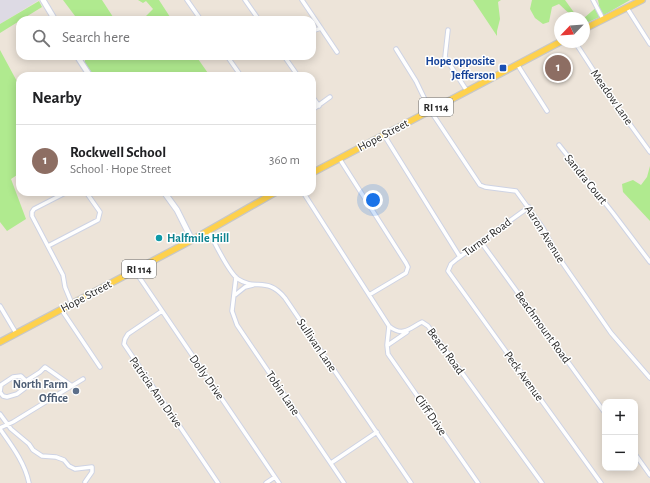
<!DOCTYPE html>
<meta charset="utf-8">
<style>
body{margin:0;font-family:"Alegreya Sans",sans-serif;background:#f6f6f6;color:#202124}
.controls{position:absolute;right:12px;bottom:12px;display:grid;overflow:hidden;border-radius:8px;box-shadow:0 2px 10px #0003}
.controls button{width:36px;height:36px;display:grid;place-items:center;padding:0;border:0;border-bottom:1px solid #e0e0e0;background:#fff;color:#202124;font:20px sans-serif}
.compass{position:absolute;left:554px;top:12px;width:36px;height:36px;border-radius:50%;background:#fff;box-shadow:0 2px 10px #0003;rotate:245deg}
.you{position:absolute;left:373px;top:200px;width:14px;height:14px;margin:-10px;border:3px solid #fff;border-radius:50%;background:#1a73e8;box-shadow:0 0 0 6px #1a73e833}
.badge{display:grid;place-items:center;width:26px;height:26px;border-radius:50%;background:#345eff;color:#fff;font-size:13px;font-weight:700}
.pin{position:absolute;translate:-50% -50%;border:2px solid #fff;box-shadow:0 1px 4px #0006}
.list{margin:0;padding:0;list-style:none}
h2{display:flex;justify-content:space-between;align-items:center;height:52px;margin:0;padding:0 16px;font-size:17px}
h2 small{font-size:13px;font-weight:400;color:#757577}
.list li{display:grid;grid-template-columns:26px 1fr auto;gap:12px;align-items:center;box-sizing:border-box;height:72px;padding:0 16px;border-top:1px solid #e0e0e0}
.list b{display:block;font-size:15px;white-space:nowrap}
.list p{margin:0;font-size:13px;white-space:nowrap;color:#757577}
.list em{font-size:13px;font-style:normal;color:#757577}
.icon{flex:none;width:22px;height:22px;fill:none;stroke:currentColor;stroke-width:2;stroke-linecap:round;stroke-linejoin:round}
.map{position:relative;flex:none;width:650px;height:483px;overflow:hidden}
.search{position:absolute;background:#fff;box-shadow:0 2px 10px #0003;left:16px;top:16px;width:300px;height:44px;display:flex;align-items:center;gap:10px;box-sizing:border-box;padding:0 14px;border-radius:12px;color:#757577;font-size:15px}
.panel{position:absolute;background:#fff;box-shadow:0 2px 10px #0003;left:16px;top:72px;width:300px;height:124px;border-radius:12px}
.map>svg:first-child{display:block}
</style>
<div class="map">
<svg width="650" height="483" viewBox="0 0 650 483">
<rect width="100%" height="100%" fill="#ede4d9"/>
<path fill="#dddae4" d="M0,0H39L0,24Z"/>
<path fill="#b0ea8f" d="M63,0H102L115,20H78Z
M138,0H159L172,20H148L144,18L153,9L146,1L143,3Z
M473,0H501L498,2L500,19L497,31V36Z
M532,0H565L578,18H574L559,4L552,7L549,22L543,24L535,18L530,9Z
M598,0H630L604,15L584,24V18L599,5Z
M39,1L42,7L0,33V24Z
M0,50L20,87V173L11,179L26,219L7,231L0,222Z
M85,56H196L210,76H94L85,63Z
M650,166V221L623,192L622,184L633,180L641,185L647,177Z"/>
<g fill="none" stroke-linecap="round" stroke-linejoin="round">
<g stroke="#ced3e4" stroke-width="5.5">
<path id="street" d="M187,0L201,20
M245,0L259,20
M302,0L337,52
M593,0L603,19
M627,8L650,44
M448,30L445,57L467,91
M312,31L321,28
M575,42L616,105L650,152
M396,49L416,81L430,110L480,185L485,187L516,191L543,228L559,258L611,333L650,378
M227,56L241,76
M284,56L298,76
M517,64L547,111
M312,96L319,106
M312,110L330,97
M384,135L460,257
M559,145L613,213L650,262
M339,158L406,263L408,267L406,273L369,295
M67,192L34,209L32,212V216L63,275L65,287L72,304
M303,192L389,326C403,338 411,327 422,322L428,326L542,483
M529,207L457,259L451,264L448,271L601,483
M208,230C214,241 228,272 238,279C256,291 267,276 285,298L411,483
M481,242L605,413
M48,246L98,220L100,212L86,192
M135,271L279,483
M236,277L232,311L237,325L344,483
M235,295L245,287L253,285
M0,306L16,333
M61,309L100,367
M162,311L128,334L125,339L124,344L218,483
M389,326L387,345L388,354L478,483
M388,345L407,332
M26,381L21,376L13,377L1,385L0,392L3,396L7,397L17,394L25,388L26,381L40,372L45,367L72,386
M0,414L11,429L29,444L33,450L42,456L56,457L64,460L69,466L75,469L92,467V472L85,482
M0,428L13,422L83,379
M0,429C12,446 25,463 29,483
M635,454L650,475
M331,463L377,432
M266,483L275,477"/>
</g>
<g stroke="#ced3e4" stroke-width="7">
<path id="secondary" d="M43,0L55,20
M77,56L90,76
M164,192L177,210L192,240"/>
</g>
<g stroke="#c7c7c7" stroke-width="8">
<path id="primary" d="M584,29L642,0
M312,173L560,42
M0,342L192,240L276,192"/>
</g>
<use href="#street" stroke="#fff" stroke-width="3.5"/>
<use href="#secondary" stroke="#fff" stroke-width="5"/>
<use href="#primary" stroke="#fed14c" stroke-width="5.5"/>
</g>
<rect fill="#1a4fb4" stroke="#fff" stroke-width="1.5" x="499" y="64" width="8" height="8" rx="2"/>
<circle fill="#0f9aa8" stroke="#fff" stroke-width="1.5" cx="159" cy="238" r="4"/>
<circle fill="#5c6f8a" stroke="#fff" stroke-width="1.5" cx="76" cy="391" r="4"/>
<g text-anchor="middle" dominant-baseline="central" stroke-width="3" stroke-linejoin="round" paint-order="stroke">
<g fill="#fff" stroke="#696969" stroke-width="1">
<rect x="419" y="98" width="34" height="18" rx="3"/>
<rect x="122" y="260" width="34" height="18" rx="3"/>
</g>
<g font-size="11" font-weight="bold" fill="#292929">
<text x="436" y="107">RI 114</text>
<text x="139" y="269">RI 114</text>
</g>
<g font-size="12" font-weight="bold" fill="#164399" stroke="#fff" text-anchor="end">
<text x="495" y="61">Hope opposite<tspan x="495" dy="14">Jefferson</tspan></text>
</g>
<g font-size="12" fill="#292929" stroke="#fff">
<text transform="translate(612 97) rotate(55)">Meadow Lane</text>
<text transform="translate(383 135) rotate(-28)">Hope Street</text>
<text transform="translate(586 179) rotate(51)">Sandra Court</text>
<text transform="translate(545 234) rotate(58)">Aaron Avenue</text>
<text transform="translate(487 237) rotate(-36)">Turner Road</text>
<text transform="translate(86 296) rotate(-28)">Hope Street</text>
<text transform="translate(543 327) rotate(54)">Beachmount Road</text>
<text transform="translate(317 345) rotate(56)">Sullivan Lane</text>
<text transform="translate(446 351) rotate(54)">Beach Road</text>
<text transform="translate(524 376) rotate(54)">Peck Avenue</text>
<text transform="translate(207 377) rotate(55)">Dolly Drive</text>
<text transform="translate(156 392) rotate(55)">Patricia Ann Drive</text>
<text transform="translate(283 393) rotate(56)">Tobin Lane</text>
<text transform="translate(431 415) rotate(55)">Cliff Drive</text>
</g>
<g font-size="12" font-weight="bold" fill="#0d838f" stroke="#fff" text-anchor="start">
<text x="167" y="238">Halfmile Hill</text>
</g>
<g font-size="12" font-weight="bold" fill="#4e5e75" stroke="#fff" text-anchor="end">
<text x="68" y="384">North Farm<tspan x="68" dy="14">Office</tspan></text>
</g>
</g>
</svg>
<div class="controls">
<button>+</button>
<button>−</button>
</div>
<svg class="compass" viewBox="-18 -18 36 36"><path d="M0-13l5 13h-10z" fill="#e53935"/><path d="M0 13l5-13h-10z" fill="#757577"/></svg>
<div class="you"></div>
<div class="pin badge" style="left:558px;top:68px;background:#8d6e63">1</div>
<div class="search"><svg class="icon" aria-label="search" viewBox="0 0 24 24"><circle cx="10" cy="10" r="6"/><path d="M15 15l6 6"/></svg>Search here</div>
<section class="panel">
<h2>Nearby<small></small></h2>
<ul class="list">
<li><span class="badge" style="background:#8d6e63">1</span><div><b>Rockwell School</b><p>School · Hope Street</p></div><em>360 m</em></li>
</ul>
</section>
</div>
